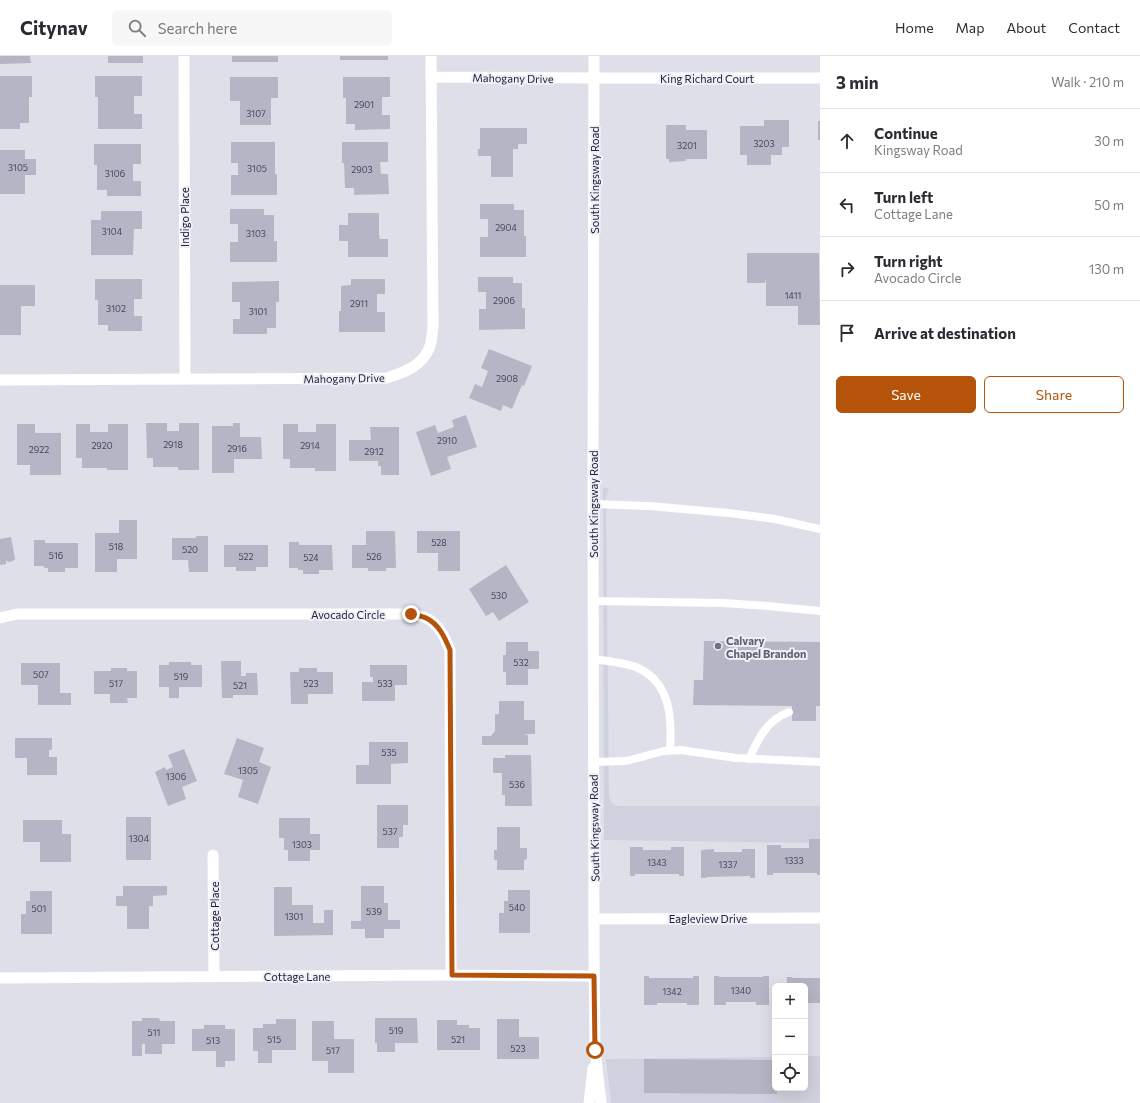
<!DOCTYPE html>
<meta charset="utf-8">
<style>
body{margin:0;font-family:Commissioner,sans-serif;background:#f7f7f7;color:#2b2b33}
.controls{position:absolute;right:12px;bottom:12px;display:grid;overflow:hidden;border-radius:6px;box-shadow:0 4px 16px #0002}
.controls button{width:36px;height:36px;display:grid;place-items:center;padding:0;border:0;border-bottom:1px solid #e1e1e2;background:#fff;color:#2b2b33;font:20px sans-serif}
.stop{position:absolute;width:12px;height:12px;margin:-9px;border:3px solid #b45309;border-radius:50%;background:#fff}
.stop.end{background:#b45309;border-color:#fff;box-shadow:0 1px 4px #0008}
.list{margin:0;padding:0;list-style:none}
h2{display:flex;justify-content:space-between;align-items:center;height:52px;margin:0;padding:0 16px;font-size:17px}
h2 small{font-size:13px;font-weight:400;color:#7c7c81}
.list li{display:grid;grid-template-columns:26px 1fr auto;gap:12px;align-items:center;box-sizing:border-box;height:64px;padding:0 16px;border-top:1px solid #e1e1e2}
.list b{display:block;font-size:15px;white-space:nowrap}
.list p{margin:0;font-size:13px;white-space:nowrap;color:#7c7c81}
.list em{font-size:13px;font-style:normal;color:#7c7c81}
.actions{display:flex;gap:8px;padding:12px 16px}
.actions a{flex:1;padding:9px 0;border:1px solid #b45309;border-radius:6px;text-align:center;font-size:14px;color:#b45309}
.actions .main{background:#b45309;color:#fff}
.icon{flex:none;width:22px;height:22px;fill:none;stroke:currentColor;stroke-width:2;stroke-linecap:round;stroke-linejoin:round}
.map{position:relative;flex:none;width:820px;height:1047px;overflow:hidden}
header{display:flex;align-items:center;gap:24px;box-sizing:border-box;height:56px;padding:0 20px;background:#fff;border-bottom:1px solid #e1e1e2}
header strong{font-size:19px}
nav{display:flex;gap:22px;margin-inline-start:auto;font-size:14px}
.search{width:280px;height:36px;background:#f7f7f7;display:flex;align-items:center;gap:10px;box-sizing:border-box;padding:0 14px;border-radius:6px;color:#7c7c81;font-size:15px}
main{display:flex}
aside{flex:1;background:#fff}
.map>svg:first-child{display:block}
</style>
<header>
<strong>Citynav</strong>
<div class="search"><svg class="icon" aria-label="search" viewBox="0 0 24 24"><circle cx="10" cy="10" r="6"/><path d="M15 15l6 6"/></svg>Search here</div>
<nav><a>Home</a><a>Map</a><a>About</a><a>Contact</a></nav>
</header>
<main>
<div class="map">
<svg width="820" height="1047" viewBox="0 0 820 1047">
<rect width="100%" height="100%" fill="#dfdfea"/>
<path fill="#d0d1de" d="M603,432H609L606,440L609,740L611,746L617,750H820V787L604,784Z
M805,1000H820V1047H611L606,1003L775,1001V1032H805Z"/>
<path fill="#b5b5c5" d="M0,0H30L31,7L0,8Z
M108,0H143V7H108Z
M232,0H278V6H232Z
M340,0H388V4H340Z
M0,20H32V41H29V67H20V73H0Z
M95,20H142V40H134V58H142V73H98V41H95Z
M230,21H278V42H271V69H240V45H230Z
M343,21H390V41H382V59H390V73L355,74V68H346V42H343Z
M764,64H789V91H782V99H771V109H747V99H740V70H764Z
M818,65H820V84H818Z
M666,69H686V74H707V103H686V105L669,106V103H666Z
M480,72H527V88H518V93H513V121H491V100H478V93H480Z
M231,86H275V118H277V139H231V119H238V107H231Z
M342,86H388V106H380L381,118H388L389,138L354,139V132H345L344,107H342Z
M94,88H141V108H133V125H141V140H107V134H97V109H94Z
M0,94H25V103H36V119H25V138H0Z
M480,148H514V154H524V180H526V201H480V181H488V163H480Z
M230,153H264V159H274V185H277V206H230V186H238V168H230Z
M101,155H142V173H134L133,199H91V164H101Z
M348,157H379V179L380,183H388V201H348V185H339V169H348Z
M747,197H819L820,269H798V250H766V222L765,227H747Z
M478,221H513V227H522V252H525V273L479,274V253H486V236H478Z
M95,223H142V243H134V260H142V275H108V269H98V244H95Z
M351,223H385V238H377V256H385V276H339V255H341V230L351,229Z
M279,225V246H276V272H267V278H233V263H240V246H232V226Z
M0,229H35V250H21V279H0Z
M489,293L532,310L524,330L522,329L512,353L503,349L501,355L469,342L475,328L482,331L488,315L481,312Z
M466,359L477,391L447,401L451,413L431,420L416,376L435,369L438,377L454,371L452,364Z
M146,367H167V375H179V367H199V414H178V411H153V402H147Z
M233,367H240V381H261L262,403H234V417H212V370H233Z
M17,368H35V377H61V419H30V409H17Z
M76,368H90V376H108V368H128V414H107V412H82V402H76Z
M283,368H298V376H316V368H336V415H315V412H290V403H283Z
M370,371H399V419H381V410H378V405H349V384H371Z
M119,464H137V503H117V516H95V477H119Z
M366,475H395L396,512H386V515H368V512H352V489H366Z
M417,475H460V515H438V497H417Z
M196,480H208V516H189L188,504H172V482H196Z
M11,481L15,503L13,505L8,506L6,504V508L0,509V483Z
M34,484H45V487H78V512H65V516H48V512H44V510H34Z
M289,486H299V489H332L333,514H319V518H303V514H298V512H289Z
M224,489H268V511H256V515H236V511H224Z
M506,509L529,546L499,565L493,556L486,560L469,533Z
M704,585L820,586V650H816V665H792V650L693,649L694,624H703Z
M506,586H528V595H539V613H528V629H506V616H503V599H506Z
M221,605H241V620H246V617H257L258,639H233V642H222Z
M169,606H191V609H202V631H179V642H169V631H159V609H169Z
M21,607H60V637H71V649H38V629H21Z
M370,609H407V629H395V645H362V626H373V621H370Z
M111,612H127V615H137V642H127L128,647H110V638H94V615H111Z
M299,612H317V616H333V638H308V648H291L290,616H299Z
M499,645H524V664H535V678H524L528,679V689H482V680H491L495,675V658H499Z
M15,682H52V694H49V701H57V719H27V702H15Z
M237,682L264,692L259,706L271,711L258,748L238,741L243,724L224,718Z
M369,686H408V707L391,708V728H356V709H369Z
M184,693L197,725L182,731L186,743L168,750L155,716L165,711L166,714L173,711L168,699Z
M505,699H531L532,750H505V739H502V717H493V702H505Z
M377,749H408V769H403V781H399V792H377Z
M126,761H151V804H126Z
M279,762H310V778H320V794H310V805H288V794H284V782H279Z
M23,764H62V778H71V806H40V786H23Z
M497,771H520V792H527V803L524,804V814H497V804H494V794H497Z
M809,783H820V819H817V817H773V819H767V789H781V792H809Z
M630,791H643V794H671V791H684V820H679V818H635V820H630Z
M714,793V796H742V793H755V822H750V820L706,821V822H701V794Z
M123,830H167V839L153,840V850H149V873H127V850H116V840H123Z
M361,830H384V847H388V864H400V873H384V882H365V873H351V865H361Z
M274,831H292V849H313V867H324V854H333V879L274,880Z
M508,834H530V877H499V857H504V845H508Z
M30,835H52V878H21V858H26V845H30Z
M644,920H649V922H693V920H699V949H687V947H657V949H644Z
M714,920H719V921H763V920H769V949H756V946H726V949H714Z
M787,921H792V922H820V947H805V930H787Z
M142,962H159L160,965H175V988H162V998H145V988H142V1000H132V965H142Z
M375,962H417L418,987H395V996H377V987H375Z
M276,963H296V994H272V1007H258V995H253V972H263V968H276Z
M497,963H519V981H539V1003H497Z
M437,964H457V969H469V972H480V994H437Z
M312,965H334V983H354V1017H328V1005H312Z
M204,969H225V973H235V1005H225V1011H216V995H192V973H204Z
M644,1003L775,1004V1032H777V1038L644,1037Z"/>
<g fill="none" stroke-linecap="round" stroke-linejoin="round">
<path stroke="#fff" stroke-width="8" d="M593,448L649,450L729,457L775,463L820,473
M593,545L723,547L768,550L820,555
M593,603C607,605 622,606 636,611C671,626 672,662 670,694
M749,703C758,683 767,664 789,656
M594,706L626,705L664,695L681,694L736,702L820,706"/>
<path stroke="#fff" stroke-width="11" d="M184,0L185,323
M431,21L594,22H820
M0,324L387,322C405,316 423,310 430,290C432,284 432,277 433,271L431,0
M0,562L17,558H411C415,559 422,560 426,562C439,568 445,582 450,594L451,919
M213,799L214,921
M595,863L820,862
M0,922L451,919L594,920"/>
<path stroke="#fff" stroke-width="11" d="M594,0L593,448L594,896L595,994L601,1047
M589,1047L593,1012"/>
</g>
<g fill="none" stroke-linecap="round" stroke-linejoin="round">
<path stroke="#b45309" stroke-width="5" d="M411,558C415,559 422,560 426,562C439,568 445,582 450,594L452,919L594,920L595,994"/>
</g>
<circle fill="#6b7280" stroke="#eff0f7" stroke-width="1.5" cx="718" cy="590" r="4"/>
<g text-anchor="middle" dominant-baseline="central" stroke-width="4" stroke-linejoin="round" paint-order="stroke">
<g font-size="9" fill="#48455d">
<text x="364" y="48">2901</text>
<text x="256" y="57">3107</text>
<text x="764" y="87">3203</text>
<text x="687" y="89">3201</text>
<text x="18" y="111">3105</text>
<text x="257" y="112">3105</text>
<text x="362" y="113">2903</text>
<text x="115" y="117">3106</text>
<text x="506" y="171">2904</text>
<text x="112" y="175">3104</text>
<text x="256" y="177">3103</text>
<text x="793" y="239">1411</text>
<text x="504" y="244">2906</text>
<text x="359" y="247">2911</text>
<text x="116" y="252">3102</text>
<text x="258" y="255">3101</text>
<text x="507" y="322">2908</text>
<text x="447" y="384">2910</text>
<text x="173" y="388">2918</text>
<text x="102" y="389">2920</text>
<text x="310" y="389">2914</text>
<text x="237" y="392">2916</text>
<text x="39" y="393">2922</text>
<text x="374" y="395">2912</text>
<text x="439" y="486">528</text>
<text x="116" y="490">518</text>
<text x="190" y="493">520</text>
<text x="56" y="499">516</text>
<text x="246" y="500">522</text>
<text x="374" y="500">526</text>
<text x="311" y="501">524</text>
<text x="499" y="539">530</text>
<text x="521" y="606">532</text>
<text x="41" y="618">507</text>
<text x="181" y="620">519</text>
<text x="116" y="627">517</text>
<text x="311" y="627">523</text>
<text x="385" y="627">533</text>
<text x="240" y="629">521</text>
<text x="389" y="696">535</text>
<text x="248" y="714">1305</text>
<text x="176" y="720">1306</text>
<text x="517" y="728">536</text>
<text x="390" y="775">537</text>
<text x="139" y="782">1304</text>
<text x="302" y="788">1303</text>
<text x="794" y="804">1333</text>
<text x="657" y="806">1343</text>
<text x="728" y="808">1337</text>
<text x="517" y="851">540</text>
<text x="39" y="852">501</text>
<text x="374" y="855">539</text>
<text x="294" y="860">1301</text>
<text x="741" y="934">1340</text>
<text x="672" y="935">1342</text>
<text x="396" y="974">519</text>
<text x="154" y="976">511</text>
<text x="274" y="983">515</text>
<text x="458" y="983">521</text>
<text x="213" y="984">513</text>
<text x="518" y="992">523</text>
<text x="333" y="994">517</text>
</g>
<g font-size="11" fill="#23203a" stroke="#eff0f7">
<text transform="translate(513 22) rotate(1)">Mahogany Drive</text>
<text x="707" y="22">King Richard Court</text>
<text transform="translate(594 124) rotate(-90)">South Kingsway Road</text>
<text transform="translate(184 161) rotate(-90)">Indigo Place</text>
<text transform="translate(344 322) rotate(-1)">Mahogany Drive</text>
<text transform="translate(593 448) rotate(-90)">South Kingsway Road</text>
<text x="348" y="558">Avocado Circle</text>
<text transform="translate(594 772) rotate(-91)">South Kingsway Road</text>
<text transform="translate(214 860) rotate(-90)">Cottage Place</text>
<text x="708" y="862">Eagleview Drive</text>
<text x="297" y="920">Cottage Lane</text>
</g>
<g font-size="11" font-weight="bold" fill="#5b616d" stroke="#eff0f7" text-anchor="start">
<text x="726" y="584">Calvary<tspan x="726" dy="13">Chapel Brandon</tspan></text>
</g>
</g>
</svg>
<div class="controls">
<button>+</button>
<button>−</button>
<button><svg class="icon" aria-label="locate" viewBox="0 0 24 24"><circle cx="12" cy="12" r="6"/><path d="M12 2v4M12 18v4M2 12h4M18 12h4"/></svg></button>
</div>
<div class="stop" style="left:595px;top:994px"></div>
<div class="stop end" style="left:411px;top:558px"></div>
</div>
<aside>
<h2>3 min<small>Walk · 210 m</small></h2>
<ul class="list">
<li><svg class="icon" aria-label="ahead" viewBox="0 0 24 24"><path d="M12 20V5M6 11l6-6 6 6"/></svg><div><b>Continue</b><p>Kingsway Road</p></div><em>30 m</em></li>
<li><svg class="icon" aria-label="left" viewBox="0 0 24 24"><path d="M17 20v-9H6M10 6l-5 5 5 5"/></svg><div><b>Turn left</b><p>Cottage Lane</p></div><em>50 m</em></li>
<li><svg class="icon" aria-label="right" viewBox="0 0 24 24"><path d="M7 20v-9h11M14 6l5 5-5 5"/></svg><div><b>Turn right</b><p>Avocado Circle</p></div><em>130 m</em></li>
<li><svg class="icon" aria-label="arrive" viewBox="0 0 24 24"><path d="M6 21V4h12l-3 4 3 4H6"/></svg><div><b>Arrive at destination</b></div></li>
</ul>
<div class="actions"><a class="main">Save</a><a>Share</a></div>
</aside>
</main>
